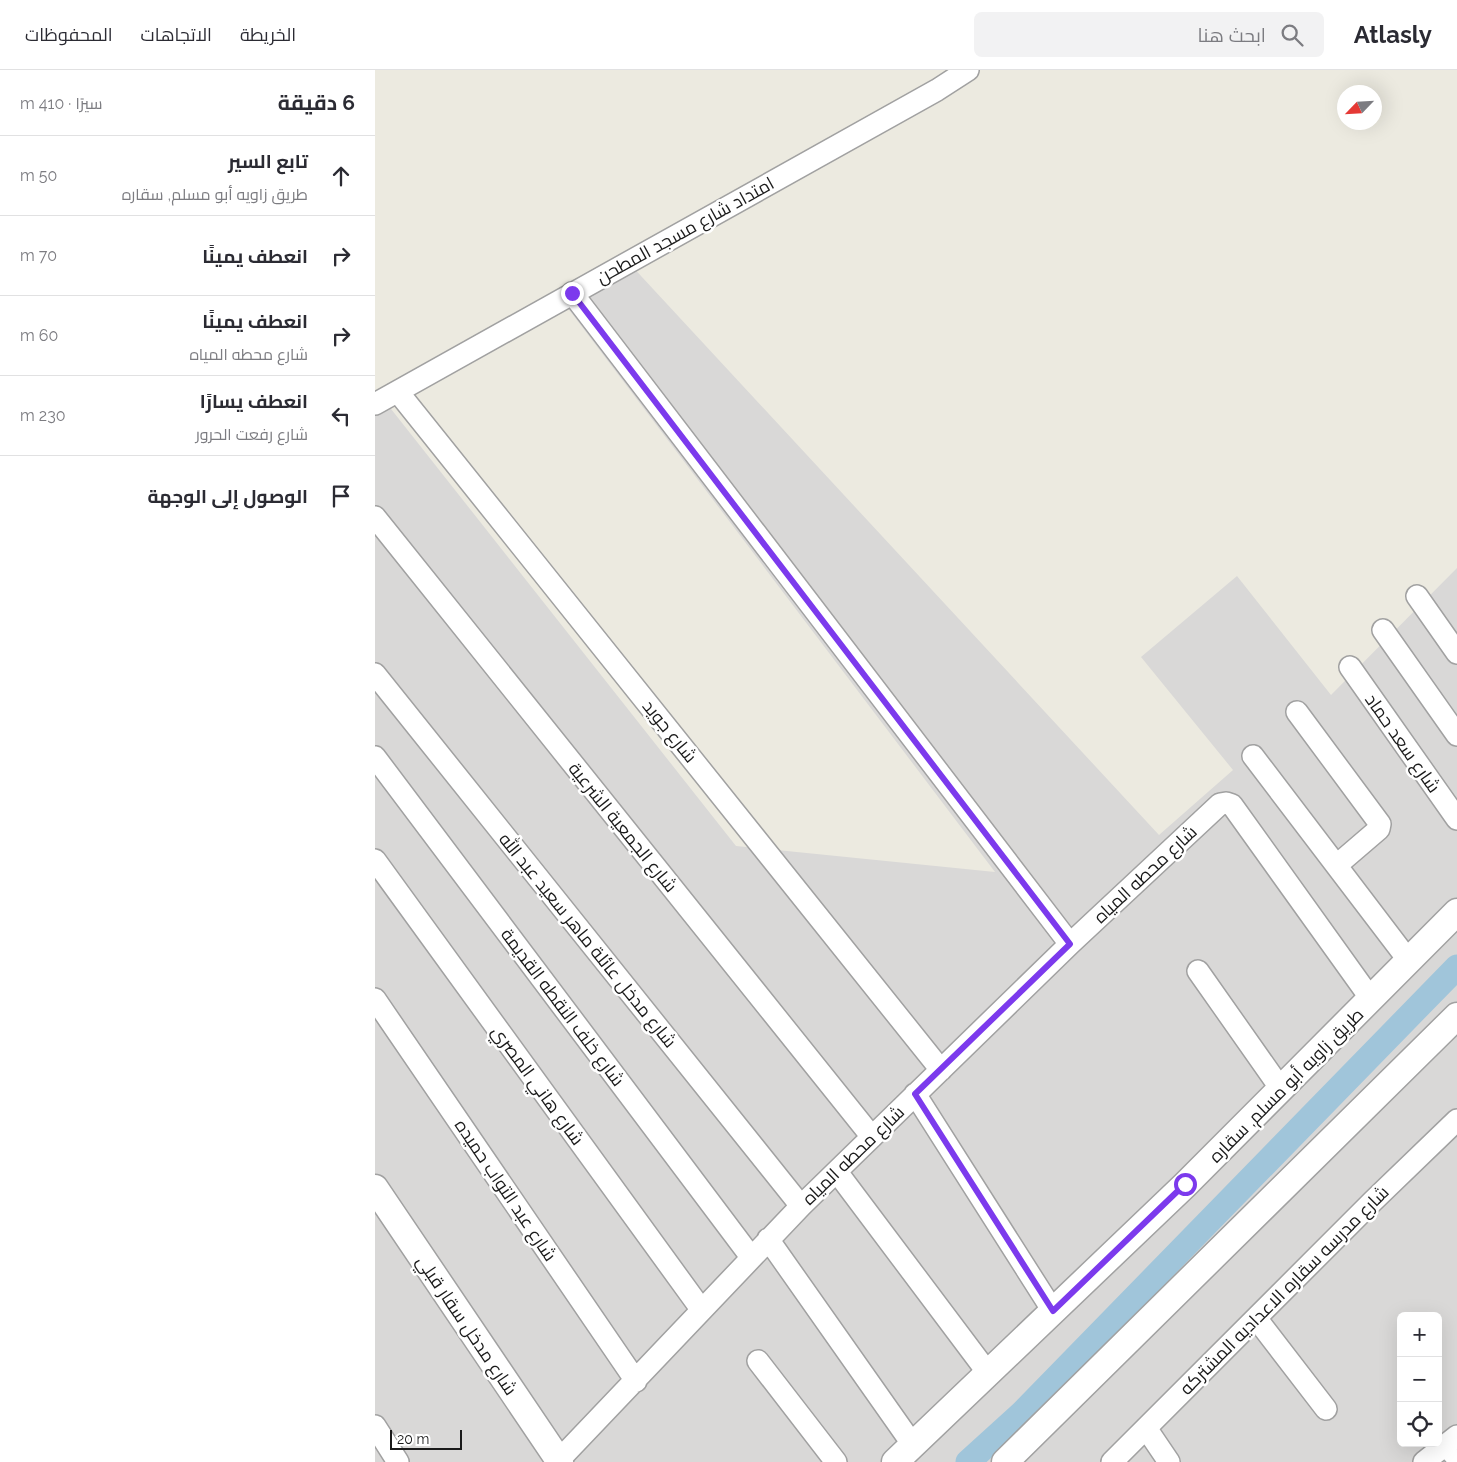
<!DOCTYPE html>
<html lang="ar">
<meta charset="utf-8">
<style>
body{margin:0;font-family:Raleway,Cairo,sans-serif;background:#f2f2f3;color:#2b2b33;direction:rtl}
.controls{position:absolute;right:15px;bottom:15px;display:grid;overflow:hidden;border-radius:8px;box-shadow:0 5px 20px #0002}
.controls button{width:45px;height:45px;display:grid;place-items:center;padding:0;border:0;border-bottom:1px solid #e1e1e2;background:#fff;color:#2b2b33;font:25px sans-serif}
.compass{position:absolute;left:962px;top:15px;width:45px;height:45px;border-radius:50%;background:#fff;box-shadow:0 5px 20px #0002;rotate:245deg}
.scale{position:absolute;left:15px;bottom:12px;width:72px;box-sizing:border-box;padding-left:5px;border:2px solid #1a1a1a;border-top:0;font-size:14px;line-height:18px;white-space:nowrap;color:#1a1a1a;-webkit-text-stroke:4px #fff;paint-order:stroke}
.stop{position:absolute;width:15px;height:15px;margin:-11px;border:4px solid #7c3aed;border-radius:50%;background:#fff}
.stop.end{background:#7c3aed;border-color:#fff;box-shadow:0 1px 5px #0008}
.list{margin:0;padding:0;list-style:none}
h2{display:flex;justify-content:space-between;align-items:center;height:65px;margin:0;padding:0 20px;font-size:21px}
h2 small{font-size:16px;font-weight:400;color:#7c7c81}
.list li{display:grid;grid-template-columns:32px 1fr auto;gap:15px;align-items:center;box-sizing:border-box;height:80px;padding:0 20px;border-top:1px solid #e1e1e2}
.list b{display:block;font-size:19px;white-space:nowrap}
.list p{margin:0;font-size:16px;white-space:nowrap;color:#7c7c81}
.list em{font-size:16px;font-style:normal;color:#7c7c81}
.icon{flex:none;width:28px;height:28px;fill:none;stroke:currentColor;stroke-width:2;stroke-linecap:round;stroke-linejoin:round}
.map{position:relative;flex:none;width:1082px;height:1392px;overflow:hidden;direction:ltr}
header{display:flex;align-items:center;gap:30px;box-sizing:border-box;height:70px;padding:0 25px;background:#fff;border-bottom:1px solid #e1e1e2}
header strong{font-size:24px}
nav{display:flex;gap:28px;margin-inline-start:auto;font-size:18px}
.search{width:350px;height:45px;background:#f2f2f3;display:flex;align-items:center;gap:12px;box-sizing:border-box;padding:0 18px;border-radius:8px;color:#7c7c81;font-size:19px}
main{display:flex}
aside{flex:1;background:#fff}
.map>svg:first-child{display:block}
</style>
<header>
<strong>Atlasly</strong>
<div class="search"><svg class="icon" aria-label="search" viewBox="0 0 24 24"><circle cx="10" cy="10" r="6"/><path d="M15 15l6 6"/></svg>ابحث هنا</div>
<nav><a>الخريطة</a><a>الاتجاهات</a><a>المحفوظات</a></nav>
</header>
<main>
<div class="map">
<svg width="1082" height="1392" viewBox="0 0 1082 1392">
<rect width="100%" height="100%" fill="#eceae0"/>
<path fill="#d9d8d7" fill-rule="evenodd" d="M254,193L784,765L858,700L766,587L862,506L956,625L1082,498V1392H0V326L5,325L361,776L620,802L192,237ZM1026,1246H1063V1373H1026Z"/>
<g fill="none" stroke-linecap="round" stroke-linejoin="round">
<path stroke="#a0c5da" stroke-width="25" d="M593,1392L647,1343L1082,897"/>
<g stroke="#a1a1a1" stroke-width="24">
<path id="minor" d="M197,223L695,874
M23,322L566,1000
M0,334L562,20L593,0
M0,447L497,1067
M1042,526L1082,583
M1008,560L1082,665
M975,597L1082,749
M0,604L426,1136
M922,642L1005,754L1004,759L962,795
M878,686L1034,891
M0,687L376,1187
M0,790L326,1239
M823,901L906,1019
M0,929L261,1311
M540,1024L678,1241
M462,1102L613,1303
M393,1169L538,1375
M881,1248L951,1339
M383,1291L461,1392
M0,1356L23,1392
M771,1358L794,1392
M1071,1375L1082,1388
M184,1390L426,1136L695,874L845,734L851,733L857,735L996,929
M737,1392L998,1131L1082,1050
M1049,1392L1082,1366"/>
</g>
<g stroke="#a1a1a1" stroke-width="29">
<path id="tertiary" d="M0,1118L185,1392
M520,1392L810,1115L1082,842
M630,1392L1082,946"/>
</g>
<use href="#minor" stroke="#fff" stroke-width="21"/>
<use href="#tertiary" stroke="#fff" stroke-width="26"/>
</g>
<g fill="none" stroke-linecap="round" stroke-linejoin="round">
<path stroke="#7c3aed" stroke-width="6" d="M197,223L695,874L540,1024L678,1241L810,1114"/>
</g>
<g text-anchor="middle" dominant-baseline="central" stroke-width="5" stroke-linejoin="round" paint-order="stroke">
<g font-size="18" fill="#1a1a1a" stroke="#fff">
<text transform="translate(310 160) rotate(-29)">امتداد شارع مسجد المطحن</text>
<text transform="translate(295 661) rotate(51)">شارع جويد</text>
<text transform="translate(1028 673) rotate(55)">شارع سعد حماد</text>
<text transform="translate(248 757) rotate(51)">شارع الجمعية الشرعية</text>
<text transform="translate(770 804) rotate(-43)">شارع محطه المياه</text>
<text transform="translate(213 870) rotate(51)">شارع مدخل عائلة ماهر سعيد عبد الله</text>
<text transform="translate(188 937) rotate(53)">شارع خلف النقطه القديمة</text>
<text transform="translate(163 1015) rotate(54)">شارع هاني المصري</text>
<text transform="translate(911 1015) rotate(-45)">طريق زاويه أبو مسلم, سقاره</text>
<text transform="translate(478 1085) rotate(-44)">شارع محطه المياه</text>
<text transform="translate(131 1120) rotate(56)">شارع عبد التواب حميده</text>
<text transform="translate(909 1220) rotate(-45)">شارع مدرسه سقاره الاعداديه المشتركه</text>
<text transform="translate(92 1255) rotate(56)">شارع مدخل سقار قبلي</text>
</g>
</g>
</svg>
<div class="controls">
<button>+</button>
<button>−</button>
<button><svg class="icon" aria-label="locate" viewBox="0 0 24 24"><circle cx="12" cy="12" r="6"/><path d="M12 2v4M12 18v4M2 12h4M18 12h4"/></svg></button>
</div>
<svg class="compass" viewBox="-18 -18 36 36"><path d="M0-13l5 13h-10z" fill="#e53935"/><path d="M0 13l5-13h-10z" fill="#7c7c81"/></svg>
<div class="scale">20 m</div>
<div class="stop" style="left:810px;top:1114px"></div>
<div class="stop end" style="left:197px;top:223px"></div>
</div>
<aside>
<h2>6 دقيقة<small>سيرًا · 410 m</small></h2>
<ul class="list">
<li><svg class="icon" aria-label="ahead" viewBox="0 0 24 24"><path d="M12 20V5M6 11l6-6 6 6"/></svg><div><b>تابع السير</b><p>طريق زاويه أبو مسلم, سقاره</p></div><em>50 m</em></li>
<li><svg class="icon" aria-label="right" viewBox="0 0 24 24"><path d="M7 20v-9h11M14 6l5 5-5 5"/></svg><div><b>انعطف يمينًا</b></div><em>70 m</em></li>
<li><svg class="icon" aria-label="right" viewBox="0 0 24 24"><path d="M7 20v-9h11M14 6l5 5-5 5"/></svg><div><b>انعطف يمينًا</b><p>شارع محطه المياه</p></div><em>60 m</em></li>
<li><svg class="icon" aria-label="left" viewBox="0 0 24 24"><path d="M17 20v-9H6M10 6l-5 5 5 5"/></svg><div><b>انعطف يسارًا</b><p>شارع رفعت الحرور</p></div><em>230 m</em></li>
<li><svg class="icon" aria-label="arrive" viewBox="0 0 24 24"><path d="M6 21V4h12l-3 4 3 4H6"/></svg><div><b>الوصول إلى الوجهة</b></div></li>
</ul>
</aside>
</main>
